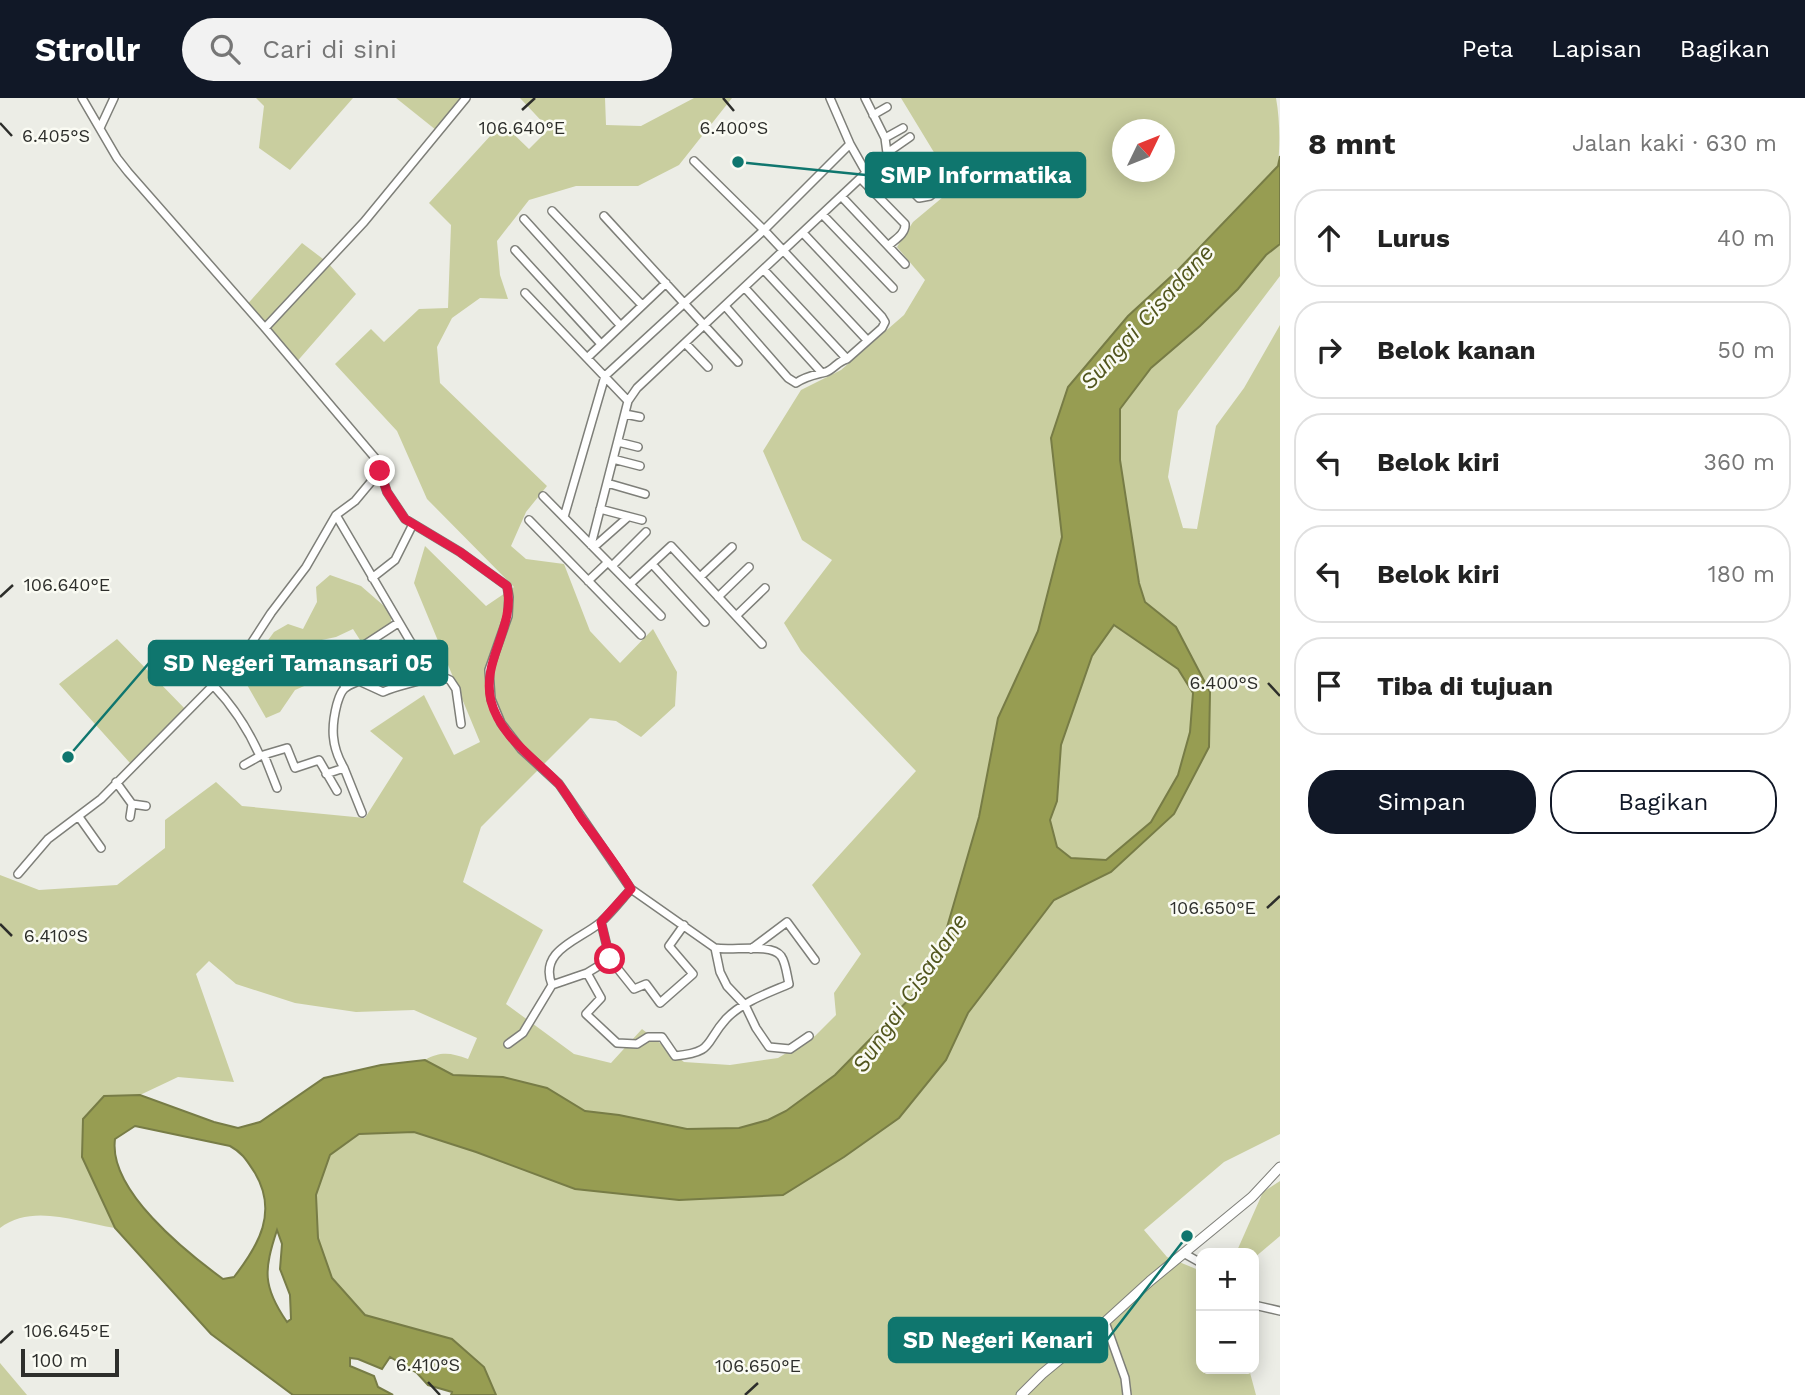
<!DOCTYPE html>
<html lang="id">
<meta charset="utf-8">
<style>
body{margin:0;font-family:"Work Sans",sans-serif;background:#f2f2f2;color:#222}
.controls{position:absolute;right:21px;bottom:21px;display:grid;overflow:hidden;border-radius:14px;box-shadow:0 4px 18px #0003}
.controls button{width:63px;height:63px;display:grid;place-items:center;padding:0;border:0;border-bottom:2px solid #e0e0e0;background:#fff;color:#222;font:35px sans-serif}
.compass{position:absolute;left:1112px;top:21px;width:63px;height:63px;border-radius:50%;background:#fff;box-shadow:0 4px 18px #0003;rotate:47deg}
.scale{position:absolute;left:21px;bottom:18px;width:98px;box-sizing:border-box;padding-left:7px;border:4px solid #2d2e2b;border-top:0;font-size:19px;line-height:24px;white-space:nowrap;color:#2d2e2b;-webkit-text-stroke:5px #fafbf3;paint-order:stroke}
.stop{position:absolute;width:21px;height:21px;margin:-16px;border:5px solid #e11d48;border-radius:50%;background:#fff}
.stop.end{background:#e11d48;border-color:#fff;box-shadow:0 2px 7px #0008}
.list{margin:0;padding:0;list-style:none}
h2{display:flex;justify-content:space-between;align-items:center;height:91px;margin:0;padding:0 28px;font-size:30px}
h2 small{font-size:23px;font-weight:400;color:#767676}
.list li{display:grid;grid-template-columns:46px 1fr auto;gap:21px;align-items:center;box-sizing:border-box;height:98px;margin:0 14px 14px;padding:0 14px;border:2px solid #e0e0e0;border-radius:28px}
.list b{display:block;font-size:26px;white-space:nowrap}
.list em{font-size:23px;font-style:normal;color:#767676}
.actions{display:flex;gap:14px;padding:21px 28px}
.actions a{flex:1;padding:16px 0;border:2px solid #111827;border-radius:28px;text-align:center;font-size:24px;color:#111827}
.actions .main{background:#111827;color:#fff}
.icon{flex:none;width:38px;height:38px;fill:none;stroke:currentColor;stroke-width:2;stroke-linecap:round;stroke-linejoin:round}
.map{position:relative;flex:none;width:1280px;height:1297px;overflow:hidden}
header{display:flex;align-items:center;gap:42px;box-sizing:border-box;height:98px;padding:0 35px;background:#111827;color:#fff}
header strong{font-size:33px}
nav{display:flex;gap:38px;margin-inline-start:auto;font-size:24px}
.search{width:490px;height:63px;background:#f2f2f2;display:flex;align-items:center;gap:18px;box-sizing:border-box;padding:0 24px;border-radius:38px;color:#767676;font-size:26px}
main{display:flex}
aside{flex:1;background:#fff}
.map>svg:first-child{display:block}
</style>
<header>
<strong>Strollr</strong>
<div class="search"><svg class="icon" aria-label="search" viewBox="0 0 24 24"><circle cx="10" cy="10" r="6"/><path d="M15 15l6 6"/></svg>Cari di sini</div>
<nav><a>Peta</a><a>Lapisan</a><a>Bagikan</a></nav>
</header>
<main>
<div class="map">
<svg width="1280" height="1297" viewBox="0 0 1280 1297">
<rect width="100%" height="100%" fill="#ecede6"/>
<path fill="#c9ce9f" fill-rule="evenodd" d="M256,0H353L290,72L259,50L264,8Z
M396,0H463L436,32Z
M520,0H605L606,27L641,28L694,0H732L679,67L638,88H576L529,102L497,143L500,177L508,201L480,200L452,220L437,249L440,285L547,388L526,414L511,448L526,461L564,466L590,533L620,565L653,531L677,574L675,608L641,639L616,623L590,620L481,729L463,784L543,832L506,906L574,956L611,965L642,931L684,964L730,967L778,960L815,938L836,917L834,895L861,856L812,787L916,673L801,553L784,525L832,462L802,442L763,353L801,292L841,272L904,217L925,182L897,149L913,124L955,89L901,0H1276C1280,22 1280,46 1278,68L1177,173L1128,218L1068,289L1051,340L1062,439L1038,533L998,620L979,719L943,843L923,887L835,977L786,1013L768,1022L739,1030L687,1031L619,1017L585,1013L547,990L503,979L453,977L425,962C441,953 451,955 468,961L477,940L414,912L356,914L295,905L236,886L209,863L196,876L234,984L178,979L140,997L104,998L84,1021L82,1059L115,1130C78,1124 32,1105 0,1130V777L39,792L117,787L165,750V722L216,684L242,708L365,720L403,660L370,633L424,597L454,657L480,644L414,485L425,448L486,508L514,489L427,401L397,333L335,266L371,231L384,244L419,211L448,210L451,127L429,105L502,25L529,51L549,31ZM1122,32H1164V74H1122Z
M302,145L327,164L356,196L294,267L244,210Z
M1280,146V178L1178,313L1168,379L1183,430L1197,431L1216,328L1244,290L1280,227V1036L1224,1064L1144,1132L1167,1159L1201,1173V1271H1249L1256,1297H496L484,1269L452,1241L365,1217L332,1180L318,1140L316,1097L330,1057L359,1036L414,1034L476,1054L575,1091L946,962L968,915L1054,801L1111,774L1173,716L1209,649L1176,529L1145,504L1139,485L1120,362V311L1151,270L1200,228L1238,191L1266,157Z
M330,477L361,488L391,514V531L372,546L360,542L353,531L336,539L317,543L322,568L318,582L295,592L280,614L266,620L242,578L274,534L288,526L303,531L317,504L316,489Z
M1114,527L1178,571L1193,594L1190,634L1178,677L1151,724L1106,762L1071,760L1057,749L1050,722L1057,703L1061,647L1092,558Z
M117,541L188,614L130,665L59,586Z
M1280,1083V1138L1254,1160V1155H1236L1263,1094Z
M0,1265L27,1297H0Z"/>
<path fill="#979d52" stroke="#777c46" stroke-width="2" fill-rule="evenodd" d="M1280,58V146L1266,157L1238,191L1200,228L1151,270L1120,311V362L1139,485L1145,504L1176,529L1210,594L1209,649L1174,716L1111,774L1054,802L968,915L946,962L899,1020L844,1059L783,1097L679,1102L575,1091L476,1054L414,1034L359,1036L330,1057L316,1097L318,1140L332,1180L365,1217L452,1241L484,1269L496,1297H451L452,1294L428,1287L417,1275L390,1259L382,1271L358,1261L350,1260V1268L374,1278L378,1289L393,1297H293L211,1236L115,1130L82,1059L83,1021L104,998L140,997L214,1024L238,1030L260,1024L324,980L381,967L425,962L453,977L503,979L547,990L585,1013L619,1017L687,1031L739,1030L768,1022L786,1013L835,977L923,887L943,843L979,719L998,620L1038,533L1062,439L1051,340L1068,289L1128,218L1177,173L1278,68ZM1114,527L1178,571L1193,595L1190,634L1178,677L1151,724L1106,762L1071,760L1057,749L1050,722L1057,703L1061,647L1092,558ZM135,1028L230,1048C243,1055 247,1063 255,1075C278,1114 259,1147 234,1179L223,1181C186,1154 108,1092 115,1041ZM277,1132L282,1146L280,1171L290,1197L291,1221L287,1224C262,1188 264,1172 277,1132Z"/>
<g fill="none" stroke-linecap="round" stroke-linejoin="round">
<g stroke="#7e7f79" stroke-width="10">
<path id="minor" d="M82,0L117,60L128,74L265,230L376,361L387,394L405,421L460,454L507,488L509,499L508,518L489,572L491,601L501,625L521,651L559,686L631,791L715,850C733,853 771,845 781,858C786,865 787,878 789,886C768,895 742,904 726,921C704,945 715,954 675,958L662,939H648L637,946L617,945L586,916L601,900L587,875
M873,17L887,9
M100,30L114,0
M885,40L903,30
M850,46L867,76
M887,55L910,39
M882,62L919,100L930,98L940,89
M694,63L764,132L867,242
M861,81L905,126C906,136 894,142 888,148
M901,81L919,64
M842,99L905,166
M552,113L642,207
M823,117L893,190
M604,118L738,264
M524,121L620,227
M515,152L601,246
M764,172L847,261
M745,190L822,275
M525,195L628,303
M725,208L788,280L796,285C806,278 815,277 826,274C834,271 838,263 847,261L882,230L885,224L882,219L803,135
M265,230L364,124L466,0
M685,245L708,269
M587,260L666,185
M625,316L640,319
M618,344L638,349
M613,361L640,368
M607,385L645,396
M543,398L661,518
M600,411L642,422
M336,417L410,543L436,576L450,582L456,591L461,626
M564,419L605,278L764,132L850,46L830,0
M529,422L641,537
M591,447L628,303L637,290L887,55L885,40L865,0
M594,449L628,419
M652,466L705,524
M612,468L646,434
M700,479L732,449
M372,480L395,462L413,426
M588,483L608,464
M630,486L671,448L762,546
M718,499L749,469
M736,518L765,490
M366,548L398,587
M323,565L346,559L398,525
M213,587C234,609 248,631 260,658
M345,589L339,577L351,569L346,559
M264,657L277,690
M244,667L260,658L287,650L295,670L319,662L337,693
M344,670C331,648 331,629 337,606C339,600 340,595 344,591C348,587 354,585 359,583L383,594C401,586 419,585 436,576
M326,676L344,670L362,715
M116,684L132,706L130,719
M132,706L146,708
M79,719L101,750
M18,776L48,741L101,701L245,555L271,515L306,469L336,417L355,403L380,373
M601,824L610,861L634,891L646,886L660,905L693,876L669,848L684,827
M715,850L720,874L727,888L745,907L756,930L769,949L790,951L809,938
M751,851L787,824L815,862
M552,887L587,875L610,861
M508,946L523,935L552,887C538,852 580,842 601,824C612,814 622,801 631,791
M1185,1156L1201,1165
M1254,1207L1280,1213
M1105,1224L1125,1280L1127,1297"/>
</g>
<g stroke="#7e7f79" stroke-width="11">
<path id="tertiary" d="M1021,1297L1042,1276L1105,1224L1150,1183L1252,1099L1280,1069"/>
</g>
<use href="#minor" stroke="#fff" stroke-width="7"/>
<use href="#tertiary" stroke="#fff" stroke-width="9"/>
</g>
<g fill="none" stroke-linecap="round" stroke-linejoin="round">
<path stroke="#e11d48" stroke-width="9" d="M380,373L387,394L405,421L460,454L507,488C516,529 481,562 491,603C500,638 534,660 558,685C567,696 574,709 582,721C599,744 616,766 631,791L601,824L610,861"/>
</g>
<path fill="none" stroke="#2d2e2b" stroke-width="2.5" d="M723,0L734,13M522,12L535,0M0,25L12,38M0,499L13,487M1268,585L1280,598M1267,810L1280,798M0,826L12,838M0,1245L13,1233M428,1284L440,1297M745,1297L758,1285"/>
<g text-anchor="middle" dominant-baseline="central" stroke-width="5" stroke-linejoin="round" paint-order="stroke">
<g font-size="23" font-style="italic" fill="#51551d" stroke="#fafbf3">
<text transform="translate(1147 219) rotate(-48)">Sungai Cisadane</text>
<text transform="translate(910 895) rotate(-56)">Sungai Cisadane</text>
</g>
</g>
<g font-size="18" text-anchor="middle" fill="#2d2e2b" stroke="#fafbf3" stroke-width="5" stroke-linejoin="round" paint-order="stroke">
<text x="522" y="36">106.640°E</text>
<text x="734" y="36">6.400°S</text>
<text x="56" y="44">6.405°S</text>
<text x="67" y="493">106.640°E</text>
<text x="1224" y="591">6.400°S</text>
<text x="1213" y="816">106.650°E</text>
<text x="56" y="844">6.410°S</text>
<text x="67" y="1239">106.645°E</text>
<text x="428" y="1273">6.410°S</text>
<text x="758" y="1274">106.650°E</text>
</g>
<path fill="none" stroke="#0f766e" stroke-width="2.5" d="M738 64L866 77M68 659L149 565M1187 1138L1107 1242"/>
<g fill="#0f766e" stroke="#fafbf3" stroke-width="2.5">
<circle cx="738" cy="64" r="7"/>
<circle cx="68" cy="659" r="7"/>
<circle cx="1187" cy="1138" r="7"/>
</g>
<g fill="#0f766e" stroke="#0f766e" stroke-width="2.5">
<rect x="866" y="55" width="219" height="44" rx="7"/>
<rect x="149" y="543" width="298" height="44" rx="7"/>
<rect x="889" y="1220" width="218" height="44" rx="7"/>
</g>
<g font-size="23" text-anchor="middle" font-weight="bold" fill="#fff">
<text x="976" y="85">SMP Informatika</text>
<text x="298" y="573">SD Negeri Tamansari 05</text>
<text x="998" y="1250">SD Negeri Kenari</text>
</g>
</svg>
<div class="controls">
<button>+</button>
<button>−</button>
</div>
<svg class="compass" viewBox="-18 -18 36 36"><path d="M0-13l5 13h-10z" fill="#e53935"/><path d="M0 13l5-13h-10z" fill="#767676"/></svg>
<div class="scale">100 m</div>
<div class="stop" style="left:610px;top:861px"></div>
<div class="stop end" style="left:380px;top:373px"></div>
</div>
<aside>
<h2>8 mnt<small>Jalan kaki · 630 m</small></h2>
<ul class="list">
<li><svg class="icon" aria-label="ahead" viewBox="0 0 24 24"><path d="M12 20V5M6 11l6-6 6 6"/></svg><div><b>Lurus</b></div><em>40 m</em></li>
<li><svg class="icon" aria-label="right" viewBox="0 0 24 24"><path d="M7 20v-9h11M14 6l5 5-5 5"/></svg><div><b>Belok kanan</b></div><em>50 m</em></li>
<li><svg class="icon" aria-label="left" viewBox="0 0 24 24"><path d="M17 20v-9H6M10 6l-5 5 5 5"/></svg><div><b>Belok kiri</b></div><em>360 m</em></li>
<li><svg class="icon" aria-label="left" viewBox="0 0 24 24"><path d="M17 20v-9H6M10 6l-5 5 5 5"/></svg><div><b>Belok kiri</b></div><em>180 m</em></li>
<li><svg class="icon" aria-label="arrive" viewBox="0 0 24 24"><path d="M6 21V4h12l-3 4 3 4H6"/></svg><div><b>Tiba di tujuan</b></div></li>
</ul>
<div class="actions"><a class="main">Simpan</a><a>Bagikan</a></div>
</aside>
</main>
